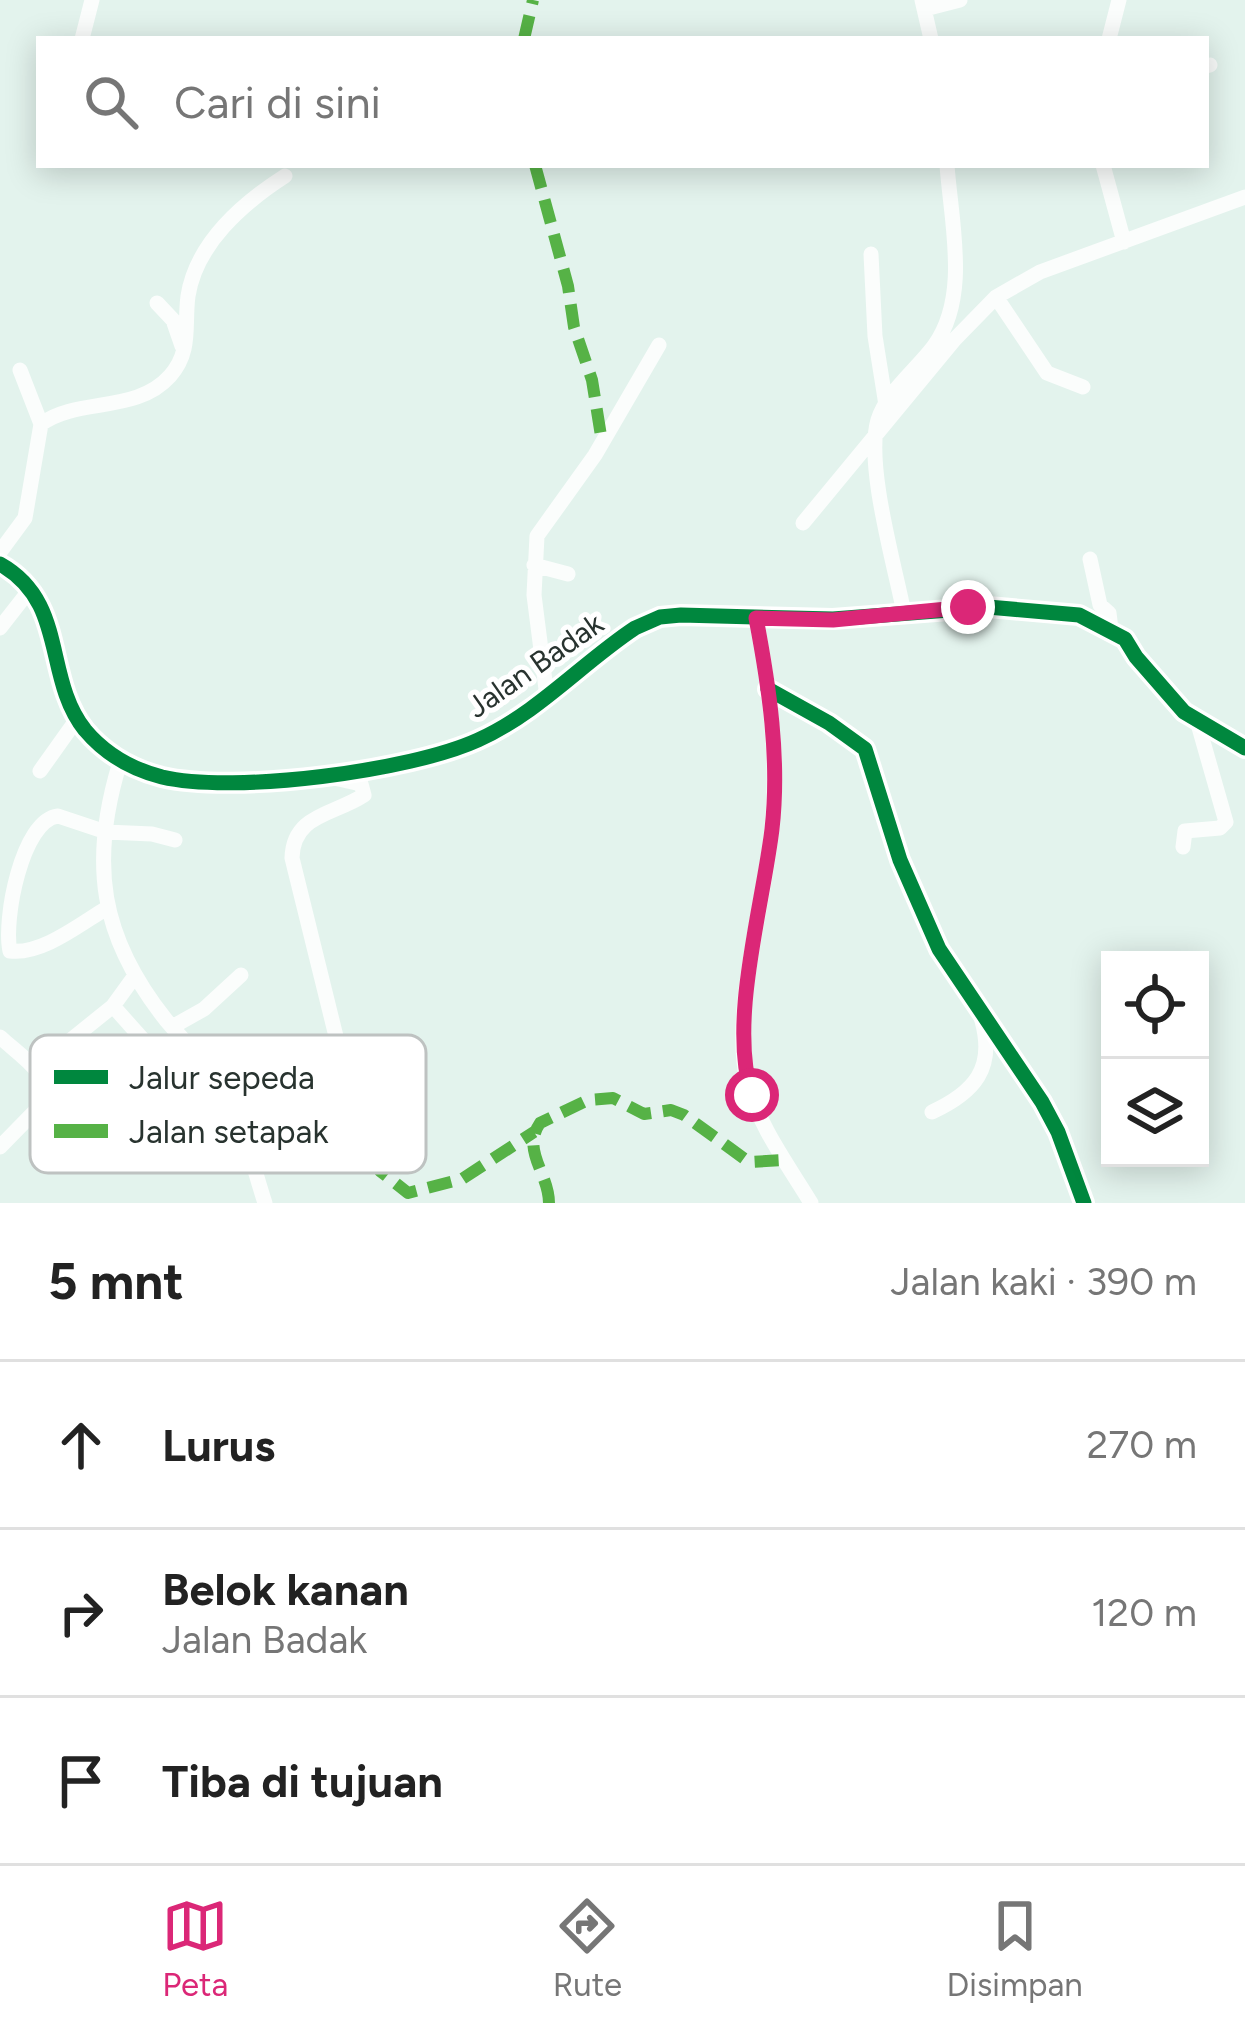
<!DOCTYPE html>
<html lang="id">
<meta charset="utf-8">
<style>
body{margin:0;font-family:Figtree,sans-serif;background:#f6f6f6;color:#222}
.controls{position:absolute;right:36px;bottom:36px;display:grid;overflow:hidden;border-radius:0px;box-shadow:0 6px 30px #0003}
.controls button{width:108px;height:108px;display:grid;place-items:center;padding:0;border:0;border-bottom:3px solid #e0e0e0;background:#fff;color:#222;font:60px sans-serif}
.stop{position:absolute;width:36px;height:36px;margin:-27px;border:9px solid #db2777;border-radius:50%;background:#fff}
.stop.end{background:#db2777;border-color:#fff;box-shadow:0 3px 12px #0008}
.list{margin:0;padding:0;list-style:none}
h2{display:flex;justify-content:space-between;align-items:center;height:156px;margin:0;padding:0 48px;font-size:51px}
h2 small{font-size:39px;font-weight:400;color:#767676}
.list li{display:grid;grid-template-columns:78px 1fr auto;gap:36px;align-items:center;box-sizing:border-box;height:168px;padding:0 48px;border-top:3px solid #e0e0e0}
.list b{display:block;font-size:45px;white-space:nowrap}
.list p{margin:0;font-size:39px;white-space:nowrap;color:#767676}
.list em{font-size:39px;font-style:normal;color:#767676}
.icon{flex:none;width:66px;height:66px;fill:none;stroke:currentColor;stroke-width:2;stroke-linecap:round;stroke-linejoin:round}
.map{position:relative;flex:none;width:1245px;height:1203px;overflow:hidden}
.search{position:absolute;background:#fff;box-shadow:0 6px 30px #0003;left:36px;right:36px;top:36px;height:132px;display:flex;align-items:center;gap:30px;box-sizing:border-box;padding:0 42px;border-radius:0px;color:#767676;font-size:45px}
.sheet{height:660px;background:#fff}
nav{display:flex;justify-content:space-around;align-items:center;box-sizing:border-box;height:168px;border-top:3px solid #e0e0e0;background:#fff;font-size:33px;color:#767676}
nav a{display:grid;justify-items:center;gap:6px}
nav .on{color:#db2777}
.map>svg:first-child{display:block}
</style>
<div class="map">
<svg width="1245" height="1203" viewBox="0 0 1245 1203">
<rect width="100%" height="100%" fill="#e3f3ed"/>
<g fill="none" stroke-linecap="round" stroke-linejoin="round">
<path stroke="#fbfdfc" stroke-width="15" d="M922,0L931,39
M925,9L960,0
M82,39L92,0
M1109,39L1119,0
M1206,66L1210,65
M1103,165L1124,242
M871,254L875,336L886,405
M996,297L1047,373L1083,387
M157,303L173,320L182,346
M20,370L41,424
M803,523L955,339L996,297L1040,272L1245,197
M0,552L25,518L41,424C78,397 136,414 170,376C192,351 184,326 188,296C196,244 243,203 285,176
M1090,559L1100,605L1109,613L1111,629
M0,564C68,602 43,677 85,730C106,755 131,769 162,777C235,794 410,771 478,740C538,713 582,663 635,628L660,617L681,615L833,619L988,607L1079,615L1125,639L1136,657L1184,712L1245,748
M534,565L568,574
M904,613C895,566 865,464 878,420C886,393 917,369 934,346C970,296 951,223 947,165
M756,618C769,686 779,758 772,827C765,901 731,1011 747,1081C758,1125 788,1165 811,1203
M0,628L32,587
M768,689L829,723L865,749L900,860L939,949L1042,1102L1058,1132L1084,1203
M547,697L534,595L537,536L595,455L659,345
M120,762C89,863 100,937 166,1020C185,1043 210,1065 225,1091C244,1124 253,1167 265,1203
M40,771L77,719
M334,778L361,784L364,795C334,815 293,814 292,858L349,1089
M1183,847L1185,831L1220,828L1226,822L1198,724
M107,908C80,924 42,955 10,951C3,920 22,820 58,816L106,832L152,834L175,840
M113,1006L134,977
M172,1027L204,1009L241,975
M0,1037C18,1054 52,1074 45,1101L0,1147
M37,1072L46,1060L113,1006L146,1043L87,1086
M186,1101L208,1069
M932,1112C975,1092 995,1068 982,1021"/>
<path stroke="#56b246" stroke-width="12" stroke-dasharray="24 12" stroke-linecap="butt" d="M524,39L533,0
M535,165L568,286L574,327L592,380L602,442
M349,1089L380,1171L408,1193L462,1179L534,1132
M549,1203C549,1173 521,1151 540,1123L588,1100L613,1098L644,1114L671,1110L684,1115L749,1162L785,1160"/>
<g stroke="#fff" stroke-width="22">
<path id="cycleway" d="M0,564C68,602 43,677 85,730C106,755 131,769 162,777C235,794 410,771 478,740C538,713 582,663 635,628L660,617L681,615L833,619L988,607L1079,615L1125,639L1136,657L1184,712L1245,748
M768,689L829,723L865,749L900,860L939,949L1042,1102L1058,1132L1084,1203"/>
</g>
<use href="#cycleway" stroke="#00873e" stroke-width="15"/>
</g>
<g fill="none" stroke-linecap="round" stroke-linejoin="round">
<path stroke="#db2777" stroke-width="15" d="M752,1095C728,1022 763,906 772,829C780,759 769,686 756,618L833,620L968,607"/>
</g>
<g text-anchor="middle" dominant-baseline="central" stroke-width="10" stroke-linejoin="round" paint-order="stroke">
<g font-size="30" fill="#28332f" stroke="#fff">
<text transform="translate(535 665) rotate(-35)">Jalan Badak</text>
</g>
</g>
<rect x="30" y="1035" width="396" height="138" rx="18" fill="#fff" stroke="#bec2c1" stroke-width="3"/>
<rect x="54" y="1070" width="54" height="14" fill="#00873e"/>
<rect x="54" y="1124" width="54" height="14" fill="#56b246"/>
<g font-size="33" fill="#28332f">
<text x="129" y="1089">Jalur sepeda</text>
<text x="129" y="1143">Jalan setapak</text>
</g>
</svg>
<div class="controls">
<button><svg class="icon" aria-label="locate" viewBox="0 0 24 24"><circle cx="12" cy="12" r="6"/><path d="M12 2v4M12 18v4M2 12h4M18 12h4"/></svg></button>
<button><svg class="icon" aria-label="layers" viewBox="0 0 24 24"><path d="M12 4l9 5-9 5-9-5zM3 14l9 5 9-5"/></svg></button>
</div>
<div class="stop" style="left:752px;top:1095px"></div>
<div class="stop end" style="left:968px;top:607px"></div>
<div class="search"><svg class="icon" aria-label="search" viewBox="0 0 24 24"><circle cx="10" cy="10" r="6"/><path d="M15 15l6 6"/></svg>Cari di sini</div>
</div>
<section class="sheet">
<h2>5 mnt<small>Jalan kaki · 390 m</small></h2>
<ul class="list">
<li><svg class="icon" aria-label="ahead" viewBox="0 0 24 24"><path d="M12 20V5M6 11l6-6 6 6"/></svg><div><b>Lurus</b></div><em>270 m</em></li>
<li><svg class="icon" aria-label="right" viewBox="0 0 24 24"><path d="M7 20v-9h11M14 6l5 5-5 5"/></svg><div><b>Belok kanan</b><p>Jalan Badak</p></div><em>120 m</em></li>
<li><svg class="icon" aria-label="arrive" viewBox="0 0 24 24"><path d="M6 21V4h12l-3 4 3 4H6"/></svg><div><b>Tiba di tujuan</b></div></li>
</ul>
</section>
<nav>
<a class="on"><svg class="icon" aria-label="map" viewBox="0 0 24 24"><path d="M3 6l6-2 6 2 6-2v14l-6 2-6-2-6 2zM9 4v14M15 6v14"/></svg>Peta</a>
<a><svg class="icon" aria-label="directions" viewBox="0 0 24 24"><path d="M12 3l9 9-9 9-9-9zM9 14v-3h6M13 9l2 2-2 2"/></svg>Rute</a>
<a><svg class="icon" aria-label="saved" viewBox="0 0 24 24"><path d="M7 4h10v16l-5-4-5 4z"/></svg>Disimpan</a>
</nav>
